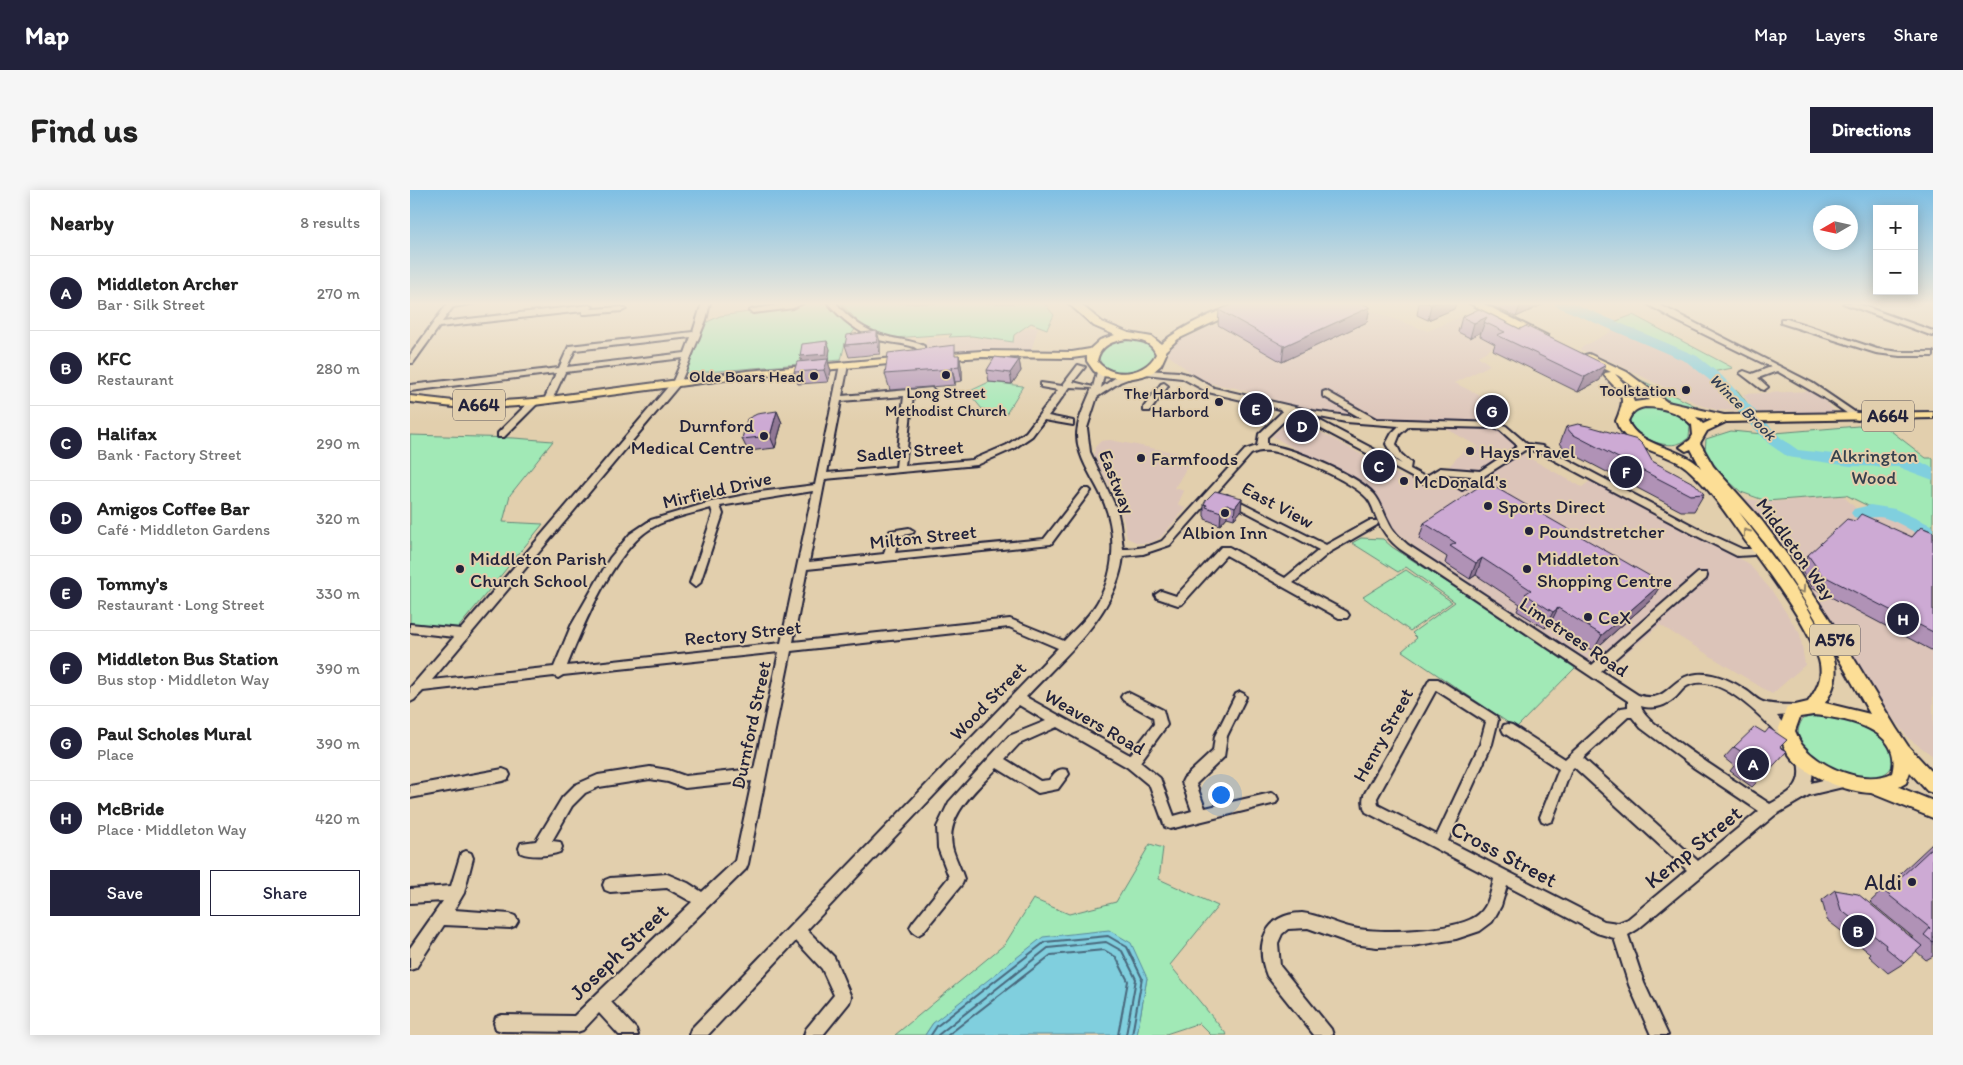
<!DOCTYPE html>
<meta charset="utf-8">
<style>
body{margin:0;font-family:Itim,sans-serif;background:#f6f6f6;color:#222}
.controls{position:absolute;right:15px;top:15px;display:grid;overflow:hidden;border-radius:0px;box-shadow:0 2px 12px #0003}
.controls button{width:45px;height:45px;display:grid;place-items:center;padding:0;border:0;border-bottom:1px solid #e0e0e0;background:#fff;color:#222;font:25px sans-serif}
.compass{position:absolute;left:1403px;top:15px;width:45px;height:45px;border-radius:50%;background:#fff;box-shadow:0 2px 12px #0003;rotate:261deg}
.you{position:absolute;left:810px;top:604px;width:18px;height:18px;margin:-12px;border:4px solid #fff;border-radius:50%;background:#1a73e8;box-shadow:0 0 0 8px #1a73e833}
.badge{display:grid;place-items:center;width:32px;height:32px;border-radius:50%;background:#22223b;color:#fff;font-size:16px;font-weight:700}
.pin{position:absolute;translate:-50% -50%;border:2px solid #fff;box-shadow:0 1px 5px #0006}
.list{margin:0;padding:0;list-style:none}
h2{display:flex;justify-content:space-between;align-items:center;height:65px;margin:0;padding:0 20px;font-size:21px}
h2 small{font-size:16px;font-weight:400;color:#767676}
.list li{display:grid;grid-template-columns:32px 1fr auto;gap:15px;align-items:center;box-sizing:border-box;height:75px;padding:0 20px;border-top:1px solid #e0e0e0}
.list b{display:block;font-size:19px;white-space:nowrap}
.list p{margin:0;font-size:16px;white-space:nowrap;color:#767676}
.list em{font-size:16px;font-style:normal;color:#767676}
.actions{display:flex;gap:10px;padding:15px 20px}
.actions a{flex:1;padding:11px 0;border:1px solid #22223b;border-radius:0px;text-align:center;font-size:18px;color:#22223b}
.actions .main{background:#22223b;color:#fff}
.map{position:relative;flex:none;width:1523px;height:845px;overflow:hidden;border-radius:0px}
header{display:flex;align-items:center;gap:30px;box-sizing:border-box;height:70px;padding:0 25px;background:#22223b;color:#fff}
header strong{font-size:24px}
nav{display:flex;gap:28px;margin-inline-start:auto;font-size:18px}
.intro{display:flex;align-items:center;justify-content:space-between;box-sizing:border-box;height:120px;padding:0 30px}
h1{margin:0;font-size:35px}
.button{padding:12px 22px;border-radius:0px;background:#22223b;color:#fff;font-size:18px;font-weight:700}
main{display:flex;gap:30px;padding:0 30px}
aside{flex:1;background:#fff;border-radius:0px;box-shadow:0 2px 12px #0003}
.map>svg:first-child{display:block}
</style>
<header>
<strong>Map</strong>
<nav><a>Map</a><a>Layers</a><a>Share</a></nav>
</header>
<div class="intro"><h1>Find us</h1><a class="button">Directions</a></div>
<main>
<aside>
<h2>Nearby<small>8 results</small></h2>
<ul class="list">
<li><span class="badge">A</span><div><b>Middleton Archer</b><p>Bar · Silk Street</p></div><em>270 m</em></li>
<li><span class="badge">B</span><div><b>KFC</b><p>Restaurant</p></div><em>280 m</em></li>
<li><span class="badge">C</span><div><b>Halifax</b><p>Bank · Factory Street</p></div><em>290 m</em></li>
<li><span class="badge">D</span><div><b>Amigos Coffee Bar</b><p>Café · Middleton Gardens</p></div><em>320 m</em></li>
<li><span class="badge">E</span><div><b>Tommy's</b><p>Restaurant · Long Street</p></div><em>330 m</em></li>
<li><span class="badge">F</span><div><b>Middleton Bus Station</b><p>Bus stop · Middleton Way</p></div><em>390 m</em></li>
<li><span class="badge">G</span><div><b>Paul Scholes Mural</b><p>Place</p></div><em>390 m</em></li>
<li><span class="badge">H</span><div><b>McBride</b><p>Place · Middleton Way</p></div><em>420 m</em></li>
</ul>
<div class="actions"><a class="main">Save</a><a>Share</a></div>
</aside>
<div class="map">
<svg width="1523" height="845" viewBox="0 0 1523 845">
<rect width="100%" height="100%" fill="#e2cfad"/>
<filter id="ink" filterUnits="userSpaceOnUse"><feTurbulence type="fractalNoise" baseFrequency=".02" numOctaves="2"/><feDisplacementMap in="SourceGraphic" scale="10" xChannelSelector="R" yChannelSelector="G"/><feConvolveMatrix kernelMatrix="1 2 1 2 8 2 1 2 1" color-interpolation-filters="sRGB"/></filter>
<g filter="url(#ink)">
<path fill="#dcc4b9" d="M857,113H939L1018,141L1062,122L1107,144L1068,166L1080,175L1045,193L1097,219L1090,238L1112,264L1172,297L1184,288L1338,373L1362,401L1390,444L1395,475L1362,504L1250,435L1191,484L1006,358L980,336L974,318L960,301L862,246L883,227L996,289L1031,285L1056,258L1069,257L1019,229L1020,233L958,230L914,225L826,198L793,192L758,165L763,153Z
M620,137L628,138L621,161H562L512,165L517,148L561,147L603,152L607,143Z
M1206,139L1271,166L1293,180L1311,195L1335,221L1307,220L1290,215L1203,172L1169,159Z
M1400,201L1415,211L1425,222H1345L1333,204Z
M700,250L783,266L765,298L774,301L768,314L776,318L750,348L740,353H728L717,348L713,328L706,308L688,274L684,265L685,257L691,251Z
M1433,306L1455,327H1480L1523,348V566L1498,548L1466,506L1330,308L1360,312Z"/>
<path fill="#a1e9b6" stroke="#628678" d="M341,113H430L449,134L435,153L431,170L418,171L419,156L393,159L389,174L274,184L273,183L297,132L310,126L346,121Z
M431,113H634L644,125L637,139L621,133L604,145L603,152L562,146L539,147L542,144L483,148L451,135Z
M1146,113H1156L1201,133L1223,125L1323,178L1302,182L1321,200L1328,201L1343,221H1335C1315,198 1294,178 1268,163Z
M717,149C776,153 728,199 693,176L688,167C694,154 704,151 717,149Z
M1220,185L1288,217L1287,221C1261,214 1241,201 1220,185Z
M579,192L613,196L596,224L572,219L558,202Z
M1236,218C1252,217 1271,222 1280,236L1279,247C1256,273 1190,226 1236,218Z
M1472,234L1516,268H1523V348L1436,305L1356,311L1331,302L1312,285L1295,262L1296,249L1321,241L1353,244Z
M0,245L104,248L143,251L100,305L93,332L133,334L48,438L0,433Z
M951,348L973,349L982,357L1057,405L1165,478L1106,538L992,461L1007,448L1002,443L1045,412L996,377L988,382L942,353Z
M996,380L1042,412L1000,441L953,407Z
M1408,525C1428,527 1459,531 1473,548C1479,554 1484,563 1483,572C1477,610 1364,568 1393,529Z
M740,654L753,658L749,689L808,716L760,775L817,845H801L789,833L753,845H727L737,788L523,833L515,845H485L595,754L623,709L659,724L706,712Z"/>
<path fill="#80cfde" stroke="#5a8a9d" d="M699,740L721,753L737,788L727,845H515L523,833L633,747Z"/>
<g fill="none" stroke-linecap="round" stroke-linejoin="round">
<path stroke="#48677c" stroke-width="2" d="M521,845L527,836L635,752L698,746L717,757L732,788L722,845
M528,845L638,758L696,752L712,761L726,789L716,845
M538,845L641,765L694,760L706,767L718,791L708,845"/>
<path fill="#80cfde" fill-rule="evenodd" d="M1145,113H1163L1287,166L1312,186L1371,248L1388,260L1440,266L1488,267L1511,272L1523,278V290L1488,277L1440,276L1378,267L1359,254L1302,192L1277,172L1146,116Z
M1460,315L1485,319L1523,336V350C1506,345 1492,333 1475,328C1465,325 1454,330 1444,327L1441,323L1444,319Z"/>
<g stroke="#22223b" stroke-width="4">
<path id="minor" d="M38,113H66L43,117L32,132L179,115L183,117L181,119L212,117L216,119L212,121L176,124H173V121L29,137L3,173H0V165Z
M292,113H300L296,130L270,194L22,490L144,477L161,436L200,368L220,344L241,330L301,312L350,302L405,295L430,175L434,173L438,175L432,206L521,198L525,201L521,204L503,205L495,276L562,270L597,255L616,242L648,200L631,197V193L652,196L668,175L675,177L663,192L683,197L688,178L695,180L691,198C700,191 711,182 723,183V187L710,192L687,207L677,238L680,262L707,320L710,334L713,359C727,359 739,357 752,351L835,260L847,256L849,244L872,222L870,219L798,202L772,188L735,184L731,182L735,180L769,182L783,186L804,198L902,221L951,228L913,206V202L916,201L966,229L1088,233L1096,236L1117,254L1132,256L1295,342L1332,359H1344L1345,362L1344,365L1327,366L1287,346L1127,261L1115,260L1052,300L1047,297L1049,295L1062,286L1032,284L1020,290L1019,293H1013L889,227V223L880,221L877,228L857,247V255C882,257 947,285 964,304C971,312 973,322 978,331C982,341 990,348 998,355L1182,475L1288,383H1296L1297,386L1296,389L1191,481L1228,505C1259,515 1258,487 1287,484C1304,482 1324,492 1337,501C1343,505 1347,510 1353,512C1368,517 1380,513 1391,516L1393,520L1391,524L1367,526L1385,548L1384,552L1379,553L1374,552C1357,531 1308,479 1277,496C1273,498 1269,504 1266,507C1256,516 1244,520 1231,516C1232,534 1340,600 1360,614C1375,605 1391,599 1389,579C1389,573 1386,570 1388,564L1393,562L1398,564C1402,574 1404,583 1401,593L1433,585L1438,587L1440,591L1438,595L1433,597L1399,605L1365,625L1228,739L1218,745L1234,793L1258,845H1241L1219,795L1204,748L1187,743L1097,696L1091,716L1082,732L1070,741L1046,749L1002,756L967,757L943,754L898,738L878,739L872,744L868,753L870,776L921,839L923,845H904L857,786C844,754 855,724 892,723C910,725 925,734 943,738C968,744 1050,742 1069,724C1079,715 1081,701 1084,689L956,622C953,616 952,609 955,603L1020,489H1028L1086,526L1088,530L1082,554L1038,651L1194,731L1208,733L1218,729L1277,680L1164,577L1161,580L1142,631L1137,633L1132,631L1130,627L1149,579L1094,543L1092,539L1094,535L1098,534L1102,535L1155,569L1211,518L1218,517V511L990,359C980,351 972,341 967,329C964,322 962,314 957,308C943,292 882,264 860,261C853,260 847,261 841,264L760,355L733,364L713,366C707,424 654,466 616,507L720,565L744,534L743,527L713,510L711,507L713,504L717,502L753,520L757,535L730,572L750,588L764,626L782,621L772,592L774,588L803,561L805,546L826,504L830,502L834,504L836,507L817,546L814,567L786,594L795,618L861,603L866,605L868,609L866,613L760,639L755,637L740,596L717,577L647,537L609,554L595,569L630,591L639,590C645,583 648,577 657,580L659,584L648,599L628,603L587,578C567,600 533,626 543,660C546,670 551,679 554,689L552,694L513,742L508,745L503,742L500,737L503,732L539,687L528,658L527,637L539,612L599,546L636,531L609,515L397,740L424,767L441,807L439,813L413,845H394L396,839L424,805L412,779L386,751L298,845H279L281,839L648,458L599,437L381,461L338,674L336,679L201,812L226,839L228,845H209L189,823L173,840L167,842L92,841L86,839L84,833L86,827L92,825L164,826L282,712L257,698L200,702L195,700L193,695L195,690L200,688L257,684L278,693L292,702L325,671L342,591L275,598L258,592L240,589L189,597L175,603L162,616L142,651L150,652L152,657L150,662C140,666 121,667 111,663L109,658L111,653L126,651L152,608L165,595L188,585L240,577L258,580L275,586L344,579L369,462L153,485L148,488L144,486L13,501L4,510L0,512V498L44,447L0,442V434L51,439L263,191L273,168L155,182L142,210L138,213L134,210L146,183L0,201V195L149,178L159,156L283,142ZM281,147L275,163L157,177L165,160ZM660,197L682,198C676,214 667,229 667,246C668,267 681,285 690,303C707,338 707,380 687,413C678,428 665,439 654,451L600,429L383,452L397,379L641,354L679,303L681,301L679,299H673L634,349L485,363L489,346L503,343L504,341L499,338L480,341L474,364L399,372L415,289L567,275L603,259L622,246L634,230L663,235V231L638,226ZM494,206L486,277L417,283L431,211ZM899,225L936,232L989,236L982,243L976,254L984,268L992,274ZM999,236L1084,238L1090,240L1108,256L1070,281L1030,278L1015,287L1000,279L1001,273L991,264L986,254L990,244ZM403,301L371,453L157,476C174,434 206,353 249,334C265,327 284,323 301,318L303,324L280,393L285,397L290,393L313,324L310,316ZM1026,500L1076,532L1070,554L1027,645L968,615L967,608ZM1218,527H1222L1231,538L1283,577L1349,621L1288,671L1173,568Z
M383,113H393L383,118L343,123L339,121L343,119Z
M418,113H426C438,128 457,142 475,146C488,150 502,150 514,156L515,168L508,170L507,159L504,157C493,153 481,153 469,150C450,144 431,129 418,113Z
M1236,113H1246L1402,193L1452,227L1448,230L1445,229L1421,212L1367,181L1348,188L1358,197L1354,200L1351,199L1330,183L1334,181L1342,184L1361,177L1263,129Z
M1433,113H1445L1523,141V146Z
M1371,129H1377L1467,159L1490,162H1523V166H1490L1466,163L1371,133Z
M754,193L758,196L740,221H734V217L751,194Z
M124,209L127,210V214L94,247H88V243L121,210Z
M817,305L916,355L959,331H967L968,333L967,335L920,362L883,393L937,422L939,425L937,428H929L816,365L772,414L768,415L747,408L745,405L751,401L766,406L811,357H819L875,388L909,360L814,310L812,308L814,306Z
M93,579L98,581L100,585L98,589L93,591L0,608V596Z
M56,661L61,663L63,668L54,703L44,720L100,724L105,726L108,731L105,736L100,738L34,735L6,778L0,780V758L33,711L0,713V699L41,696L51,663Z"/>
</g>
<g stroke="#22223b" stroke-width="4">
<path id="major" d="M658,113H669L692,132L719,143L742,147L751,154C769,137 819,113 844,113L768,149L755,161L756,164L751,175L743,182L733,186L718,189L692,186L684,181L677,171V166L662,168L572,167L528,170L523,167L528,164L572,161L662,162L680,159L690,150L705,145L684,136ZM717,149C729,150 741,151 746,164C736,185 702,190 687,171C690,155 703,151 717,149Z
M1059,113H1072L1138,146L1137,148H1129Z
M1179,164L1217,182L1257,212L1314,225L1523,222V228L1316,232L1297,241L1290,253L1303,276L1352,331L1378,366L1426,439L1486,538L1498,556L1523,583V603L1517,601L1500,582L1496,593L1489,597L1523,611V628L1461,603C1436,602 1392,585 1378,563C1373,556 1371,548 1368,541L1377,517L1398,512C1407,499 1414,487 1409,470C1397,434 1361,387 1339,356C1321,331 1303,302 1280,281C1259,260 1216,262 1206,231C1218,203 1211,205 1194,185L1195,183L1201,182L1175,169L1174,167L1175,165ZM1205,184L1209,186L1240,210L1224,212L1219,199ZM1235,217C1253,217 1269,222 1282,235L1283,245L1280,250L1270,257L1276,261L1281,259L1291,278C1274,257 1227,257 1218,231C1222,222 1225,219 1235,217ZM1286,227L1302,230L1293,234ZM1329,322C1381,379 1422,457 1460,524L1415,513C1424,499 1427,489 1425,473C1424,466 1419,459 1416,452C1394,405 1360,364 1329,322ZM1403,525C1435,528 1494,539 1482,583C1454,596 1411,578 1392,555C1389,551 1387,545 1385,541L1390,527Z
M496,167L500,168L501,170L500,172L337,187L124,215L61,219L0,212V206L61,213L124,209L337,181Z"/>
</g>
<use href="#minor" fill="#e2cfad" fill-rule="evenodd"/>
<use href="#major" fill="#fcde96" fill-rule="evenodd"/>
</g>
<path fill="#b092b6" stroke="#22223b" d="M1009,113H1046L1044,119L1018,130L1007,125Z
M1076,113H1136L1106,127Z
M960,117L957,132L872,172L808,135L809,120Z
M1069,119L1190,190L1168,202L1083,160L1085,154L1070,146L1071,142L1060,148L1048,142L1052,127Z
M470,152V164L439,167L435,155Z
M420,159L418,172L421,181L418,192L388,194L384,182L392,172Z
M549,165L552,181V191L545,192V195L480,200L475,184Z
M609,170L611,181L602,194L579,192L577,180Z
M367,221L372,233L365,258L338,261L332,249Z
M1156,237L1242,271L1294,304L1284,321H1271L1155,260L1150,253Z
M832,308L831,321L824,329L817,327L810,335L795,329V327L794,326V314Z
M1445,331L1502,347L1511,337L1523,342V461L1402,397L1389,377L1398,365Z
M1014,333L1242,409L1183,461L1140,434L1135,438L1107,421L1110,414L1066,385L1060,389L1035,373L1037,367L1009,349Z
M1324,557H1370L1377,561L1342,597L1320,581L1324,576L1314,568Z
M1523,653V766L1516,770L1506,761L1494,773L1478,783L1459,766L1461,764L1417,730L1412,710L1425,700L1503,749L1504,748L1460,712Z"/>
<path fill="#907794" stroke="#22223b" d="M1026,113H1046L1044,119L1018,130L1021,115Z
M1111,113H1136L1106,127Z
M960,117L957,132L872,172L874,156Z
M1077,127L1071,142L1060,148L1064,133Z
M467,141L470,152V164L467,152Z
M417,151L420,159L418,172L421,181L418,192L414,180L393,174L390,166Z
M549,165L552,181V191L549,176Z
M609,170L611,181L602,194L600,183Z
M1196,175L1190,190L1168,202L1175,187Z
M542,177L545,192V195L542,179Z
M367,221L372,233L365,258L360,246Z
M832,308L831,321L824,329L825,317Z
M817,314V327L810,335L811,322Z
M1072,368L1066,385L1060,389L1066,373Z
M1252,393L1242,409L1183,461L1192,445Z
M1148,418L1140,434L1135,438L1143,422Z"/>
<path fill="#cdaad4" stroke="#22223b" d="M825,113H951L960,117L874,156L809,120Z
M1017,113H1026L1021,115Z
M1069,119L1110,139L1116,136L1196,175L1175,187L1087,145L1095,142L1074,132L1077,127L1064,133L1052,127Z
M467,141V152L435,155L437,145Z
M417,151L416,164L390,166L392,154Z
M545,155V165H549V176L542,177V179L475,184L478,163Z
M585,167L609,170L600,183L577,180Z
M418,169L414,180L384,182L387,172Z
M367,221L360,246L332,249L337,229L347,224Z
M1168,234L1178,236L1228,250L1233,255L1242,271L1285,294L1294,304L1280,305L1162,244L1156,237Z
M1076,292L1252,393L1192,445L1148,418L1143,422L1115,404L1121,400L1072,368L1066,373L1040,356L1046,353L1014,333Z
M805,301L832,308L825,317L817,314L811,322L796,317L797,315L794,314L796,310Z
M1451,324L1502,347L1511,337L1523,342V442L1412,385L1398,365L1437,329L1445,331Z
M1345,537L1355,543L1359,538L1377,550L1370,557L1377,561L1354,586L1330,569L1335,564L1324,557Z
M1523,657V752L1514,745L1520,738L1475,702Z
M1425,700L1448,704L1512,756L1494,773L1475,757L1476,755L1431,720Z"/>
<defs><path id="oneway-chevron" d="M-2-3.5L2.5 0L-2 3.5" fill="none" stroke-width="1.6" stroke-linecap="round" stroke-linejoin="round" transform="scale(1.25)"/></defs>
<g stroke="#8f8068">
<use href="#oneway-chevron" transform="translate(1336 342) rotate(-126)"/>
<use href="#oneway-chevron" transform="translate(1392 400) rotate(56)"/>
</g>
</g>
<linearGradient id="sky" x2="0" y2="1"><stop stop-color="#7ebfe4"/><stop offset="0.49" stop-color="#f2e9da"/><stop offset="1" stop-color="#f2e9da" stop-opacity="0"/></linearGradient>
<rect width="1523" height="232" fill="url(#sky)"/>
<g fill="#22223b" stroke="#e2cfad" stroke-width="2">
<circle cx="536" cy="185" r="5"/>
<circle cx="404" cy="186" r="5"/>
<circle cx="1276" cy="200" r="5"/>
<circle cx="809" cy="212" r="5"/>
<circle cx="354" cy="246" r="5"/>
<circle cx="1060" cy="261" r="5"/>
<circle cx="731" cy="268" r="5"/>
<circle cx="994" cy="291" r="5"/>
<circle cx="1078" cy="316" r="5"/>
<circle cx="815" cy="323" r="5"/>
<circle cx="1119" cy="341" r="5"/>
<circle cx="50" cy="379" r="5"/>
<circle cx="1117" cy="379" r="5"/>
<circle cx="1178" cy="427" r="5"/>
<circle cx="1502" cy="692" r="5"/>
</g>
<g text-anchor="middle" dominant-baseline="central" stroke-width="4" stroke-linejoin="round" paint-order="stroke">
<g font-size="16" fill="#22223b" stroke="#e2cfad" text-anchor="end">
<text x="394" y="186">Olde Boars Head</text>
<text x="1266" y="200">Toolstation</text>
<text x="536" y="202" text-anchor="middle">Long Street<tspan x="536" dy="18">Methodist Church</tspan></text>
<text x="799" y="203">The Harbord<tspan x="799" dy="18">Harbord</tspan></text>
</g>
<g font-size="16" font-style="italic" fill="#303c53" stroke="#e2cfad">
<text transform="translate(1333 217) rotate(45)">Wince Brook</text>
</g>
<g fill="#e2cfad" stroke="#5c565d" stroke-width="1">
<rect x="43" y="199.5" width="52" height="31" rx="4"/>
<rect x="1452" y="210.5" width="52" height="31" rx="4"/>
<rect x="1400" y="434.5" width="50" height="31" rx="4"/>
</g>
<g font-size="18" font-weight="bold" fill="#22223b">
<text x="69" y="215">A664</text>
<text x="1478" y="226">A664</text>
<text x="1425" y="450">A576</text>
</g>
<g font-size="19" fill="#22223b" stroke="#e2cfad" text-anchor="start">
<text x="344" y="235" text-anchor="end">Durnford<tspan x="344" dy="22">Medical Centre</tspan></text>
<text x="1070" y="261">Hays Travel</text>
<text x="741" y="268">Farmfoods</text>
<text x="1004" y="291">McDonald's</text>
<text x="1088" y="316">Sports Direct</text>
<text x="1129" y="341">Poundstretcher</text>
<text x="815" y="342" text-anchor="middle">Albion Inn</text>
<text x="60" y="368">Middleton Parish<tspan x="60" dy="22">Church School</tspan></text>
<text x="1127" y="368">Middleton<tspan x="1127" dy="22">Shopping Centre</tspan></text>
<text x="1188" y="427">CeX</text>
</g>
<g font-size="19" fill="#22223b" stroke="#e2cfad">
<text transform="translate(500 261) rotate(-5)">Sadler Street</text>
<text transform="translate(707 292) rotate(68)">Eastway</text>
<text transform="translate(307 300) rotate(-13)">Mirfield Drive</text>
<text transform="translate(868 315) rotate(28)">East View</text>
<text transform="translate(513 347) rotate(-6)">Milton Street</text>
<text transform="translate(1386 359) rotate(54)">Middleton Way</text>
<text transform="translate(333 443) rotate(-6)">Rectory Street</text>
<text transform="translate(1164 447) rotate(34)">Limetrees Road</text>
<text transform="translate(578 511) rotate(-46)">Wood Street</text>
<text transform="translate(685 532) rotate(30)">Weavers Road</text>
<text transform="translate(341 535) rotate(-78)">Durnford Street</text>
<text transform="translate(973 545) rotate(-61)">Henry Street</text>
</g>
<g font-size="19" fill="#35404d" stroke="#e2cfad">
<text x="1464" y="265">Alkrington<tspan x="1464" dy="22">Wood</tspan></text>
</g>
<g font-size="22" fill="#22223b" stroke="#e2cfad">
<text transform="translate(1283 657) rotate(-39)">Kemp Street</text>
<text transform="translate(1094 664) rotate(28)">Cross Street</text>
<text transform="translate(209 762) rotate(-44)">Joseph Street</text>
</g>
<g font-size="22" fill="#22223b" stroke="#e2cfad" text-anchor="end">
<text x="1492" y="692">Aldi</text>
</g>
</g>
</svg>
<div class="controls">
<button>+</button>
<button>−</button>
</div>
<svg class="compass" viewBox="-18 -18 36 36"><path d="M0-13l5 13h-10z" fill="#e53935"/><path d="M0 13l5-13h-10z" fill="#767676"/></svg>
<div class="you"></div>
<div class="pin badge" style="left:1343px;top:574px">A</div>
<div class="pin badge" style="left:1448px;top:741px">B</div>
<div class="pin badge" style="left:969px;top:276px">C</div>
<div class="pin badge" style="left:892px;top:236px">D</div>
<div class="pin badge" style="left:846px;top:219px">E</div>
<div class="pin badge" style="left:1216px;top:282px">F</div>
<div class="pin badge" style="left:1082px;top:221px">G</div>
<div class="pin badge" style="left:1493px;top:429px">H</div>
</div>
</main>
